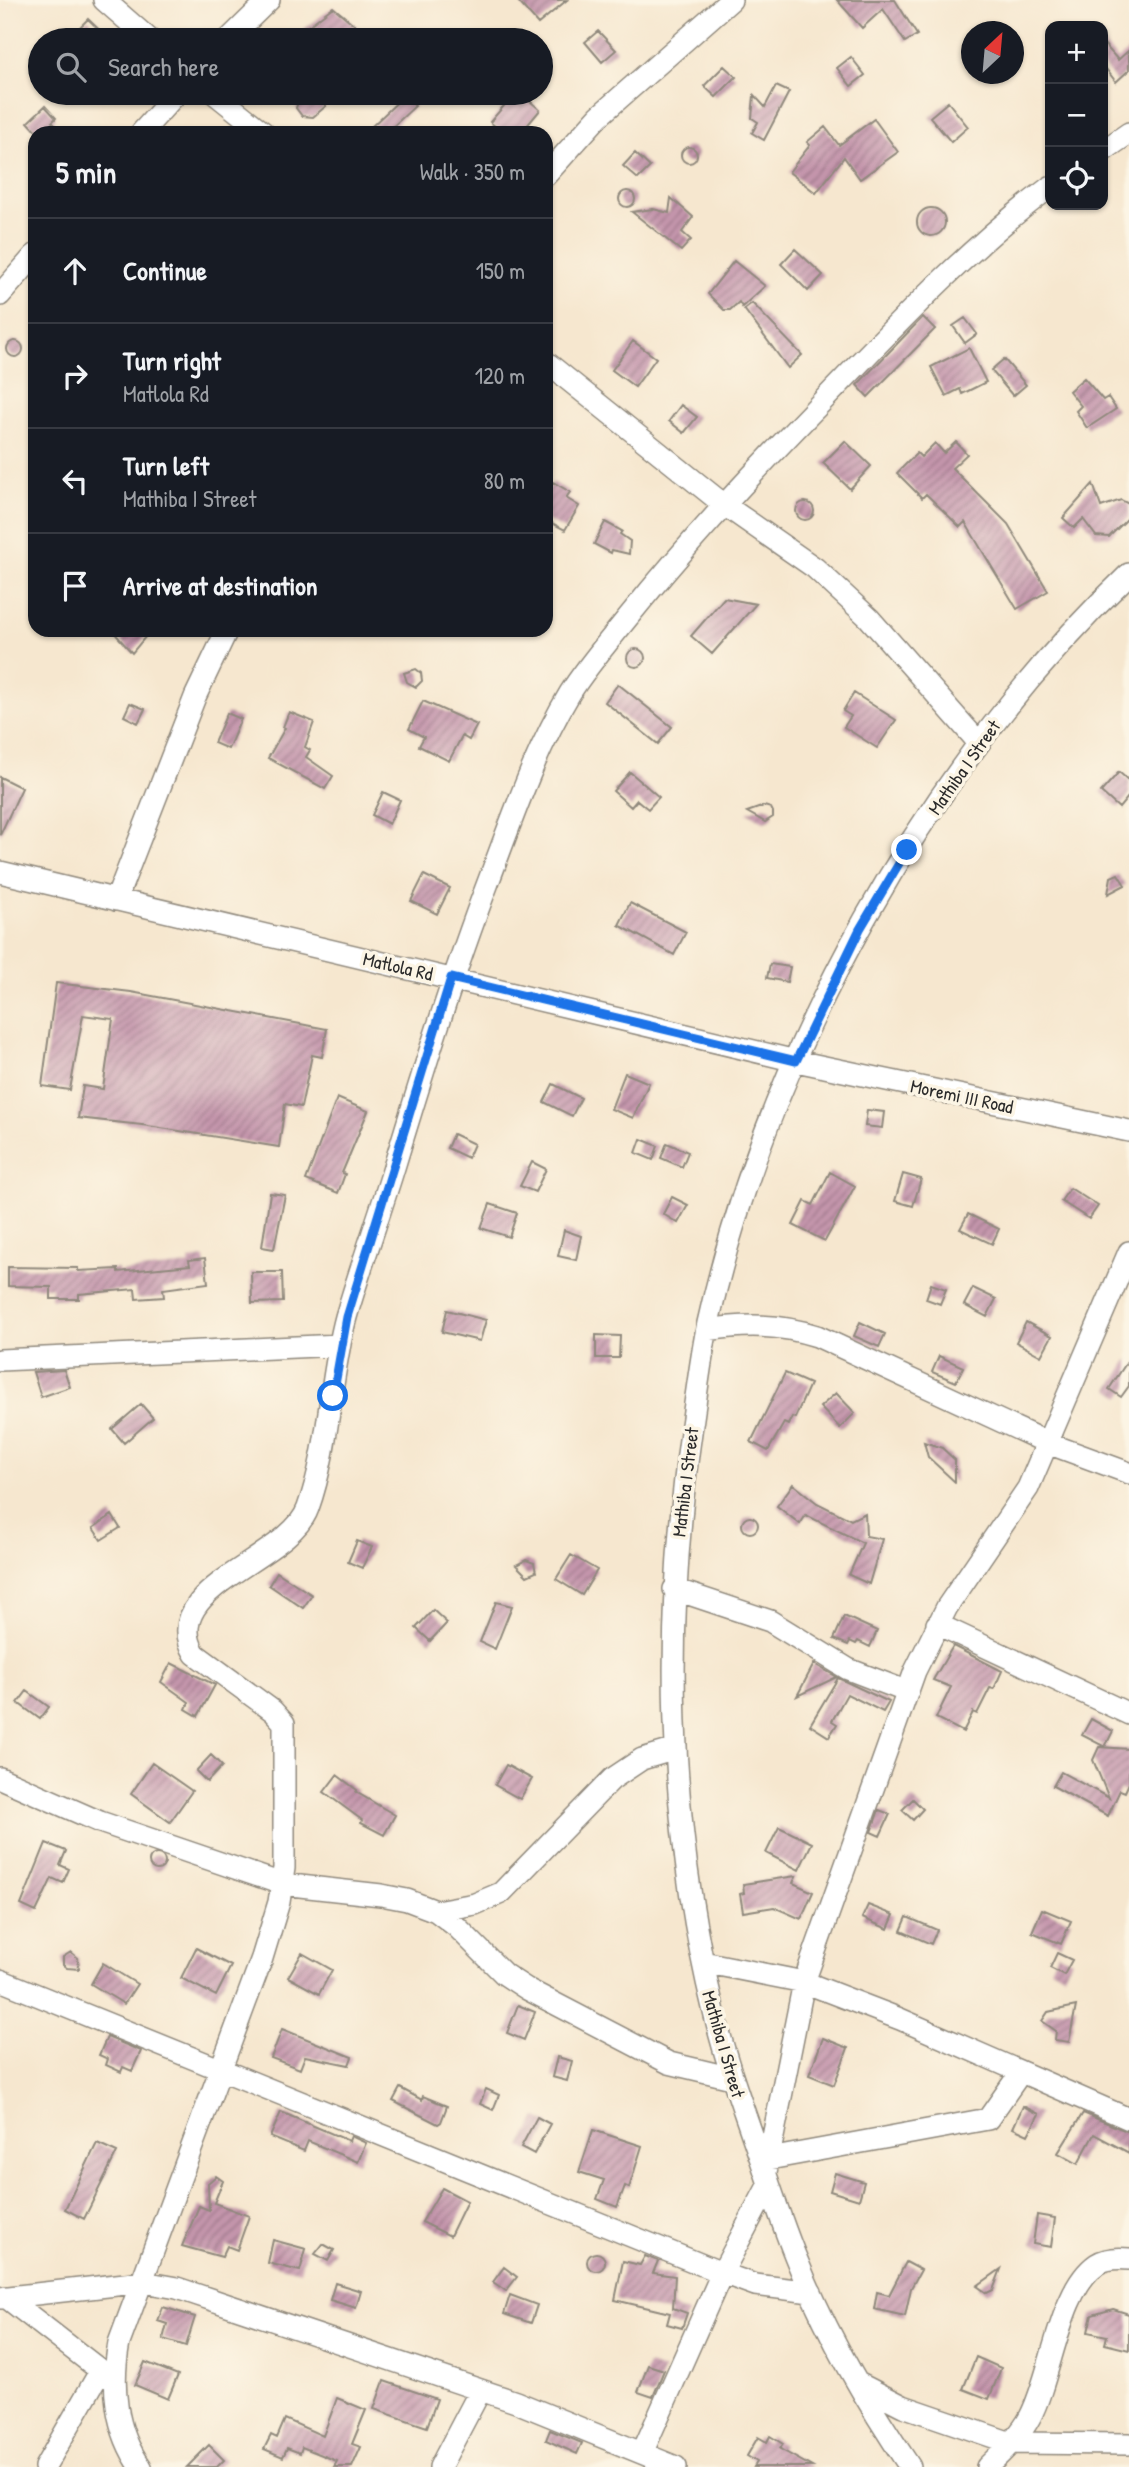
<!DOCTYPE html>
<meta charset="utf-8">
<style>
body{margin:0;font-family:"Patrick Hand",sans-serif;background:#20242c;color:#f1f3f6}
.controls{position:absolute;right:21px;top:21px;display:grid;overflow:hidden;border-radius:14px;box-shadow:0 2px 5px #0004}
.controls button{width:63px;height:63px;display:grid;place-items:center;padding:0;border:0;border-bottom:2px solid #363941;background:#171b24;color:#f1f3f6;font:35px sans-serif}
.compass{position:absolute;left:961px;top:21px;width:63px;height:63px;border-radius:50%;background:#171b24;box-shadow:0 2px 5px #0004;rotate:26deg}
.stop{position:absolute;width:21px;height:21px;margin:-16px;border:5px solid #1a73e8;border-radius:50%;background:#fff}
.stop.end{background:#1a73e8;border-color:#fff;box-shadow:0 2px 7px #0008}
.list{margin:0;padding:0;list-style:none}
h2{display:flex;justify-content:space-between;align-items:center;height:91px;margin:0;padding:0 28px;font-size:30px}
h2 small{font-size:23px;font-weight:400;color:#9ea1a6}
.list li{display:grid;grid-template-columns:46px 1fr auto;gap:21px;align-items:center;box-sizing:border-box;height:105px;padding:0 28px;border-top:2px solid #363941}
.list b{display:block;font-size:26px;white-space:nowrap}
.list p{margin:0;font-size:23px;white-space:nowrap;color:#9ea1a6}
.list em{font-size:23px;font-style:normal;color:#9ea1a6}
.icon{flex:none;width:38px;height:38px;fill:none;stroke:currentColor;stroke-width:2;stroke-linecap:round;stroke-linejoin:round}
.map{position:relative;flex:none;width:1129px;height:2467px;overflow:hidden}
.search{position:absolute;background:#171b24;box-shadow:0 2px 5px #0004;left:28px;top:28px;width:525px;height:77px;display:flex;align-items:center;gap:18px;box-sizing:border-box;padding:0 24px;border-radius:38px;color:#9ea1a6;font-size:26px}
.panel{position:absolute;background:#171b24;box-shadow:0 2px 5px #0004;left:28px;top:126px;width:525px;height:511px;border-radius:21px}
.map>svg:first-child{display:block}
</style>
<div class="map">
<svg width="1129" height="2467" viewBox="0 0 1129 2467">
<defs>
<pattern id="building-hatch" width="6" height="6" patternUnits="userSpaceOnUse" patternTransform="scale(1.75)"><rect width="6" height="6" fill="#c495ac"/><path d="M-1 1l2-2M0 6l6-6M5 7l2-2" fill="none" stroke="#9f7a8c"/></pattern>
</defs>
<rect width="100%" height="100%" fill="#fcf5e5"/>
<filter id="ink" filterUnits="userSpaceOnUse"><feTurbulence type="fractalNoise" baseFrequency=".0143" numOctaves="2"/><feDisplacementMap in="SourceGraphic" scale="14" xChannelSelector="R" yChannelSelector="G"/><feConvolveMatrix kernelMatrix="1 2 1 2 8 2 1 2 1" color-interpolation-filters="sRGB"/></filter>
<filter id="wash" filterUnits="userSpaceOnUse"><feTurbulence type="fractalNoise" baseFrequency=".00686" numOctaves="4" result="noise"/><feDisplacementMap in="SourceGraphic" scale="28" xChannelSelector="R" yChannelSelector="G"/><feGaussianBlur stdDeviation="1.57" result="paint"/><feColorMatrix in="noise" values="0 0 0 0 0 0 0 0 0 0 0 0 0 0 0 0 0 1.4 0 .05"/><feComposite in="paint" operator="in"/></filter>
<g filter="url(#wash)">
<rect width="100%" height="100%" fill="#f6e7cf"/>
<g id="blocks">
<path fill="url(#building-hatch)" d="M517,0H567L538,24Z
M837,0H895L917,35L905,42L883,9L862,28Z
M333,7L373,40H290Z
M88,19L110,40H67Z
M598,31L616,50L602,62L585,42Z
M1103,43L1118,60L1129,50V70L1116,82L1103,65Z
M851,57L865,75L851,86L837,68Z
M724,66L736,77L716,97L704,86Z
M776,86L789,92L764,140L752,133L758,122L752,118L754,95L765,107Z
M301,93H319L326,106L313,117L302,116L296,108Z
M515,93H521L540,110L521,133H503L490,122Z
M405,95L415,106L386,133H378L372,126Z
M948,102L968,127L951,142L930,117Z
M45,106L56,118L52,122L63,133H38L28,122Z
M874,119L898,152L860,179L844,157L816,193L789,172L810,145L807,142L825,127L839,145Z
M681 155a8 8 0 1 1 16 0a8 8 0 1 1-16 0Z
M635,153L650,167L638,179L623,166Z
M619 199a8 8 0 1 1 16 0a8 8 0 1 1-16 0Z
M671,198L693,217L682,232L691,240L681,251L632,212L653,209L669,213Z
M917 222a14 14 0 1 1 28 0a14 14 0 1 1-28 0Z
M795,249L823,275L808,291L781,264Z
M734,261L765,286L742,307L739,302L730,310H724L708,294Z
M752,303L802,355L788,368L744,309Z
M923,317L935,329L868,397L857,385Z
M965,318L977,334L965,343L953,326Z
M633,341L656,358L635,387L612,370Z
M7 349a8 8 0 1 1 16 0a8 8 0 1 1-16 0Z
M969,348L986,382L962,394L960,389L946,396L931,367Z
M1004,359L1026,385L1013,396L991,370Z
M1084,378L1103,400L1108,397L1116,409L1087,428L1076,411L1081,406L1069,391Z
M681,405L697,417L684,433L669,421Z
M845,441L871,466L850,489L823,463Z
M956,442L967,454L952,468L1008,524L1048,591L1017,609L965,522L960,527L926,494L922,498L897,473L917,453L921,457L935,443L944,453Z
M553,482L570,492L566,498L579,506L565,530L546,520V493Z
M1093,484L1101,507L1121,500L1129,504V517L1109,537L1096,536L1083,519L1074,528L1063,518Z
M796 511a9 9 0 1 1 18 0a9 9 0 1 1-18 0Z
M605,522L622,531L620,534L630,541L629,554L612,550L611,553L594,544Z
M724,598L756,604L712,654L691,636Z
M112,630H151L132,653Z
M627 658a9 9 0 1 1 18 0a9 9 0 1 1-18 0Z
M416,669L421,673L422,681L416,687L407,682L404,673Z
M618,684L672,727L658,744L605,702Z
M854,693L896,720L877,748L844,727L851,716L843,711Z
M423,701L477,725L469,740L462,736L449,761L419,746L424,737L409,729Z
M130,703L145,709L138,723L124,716Z
M289,712L314,722L305,747L310,750L306,757L333,776L325,789L268,758L285,728L283,727Z
M227,713L241,719L228,749L214,743Z
M630,772L659,797L648,809L637,800L631,807L613,791Z
M1119,772L1129,781V796L1119,808L1101,792Z
M0,777L22,788L0,835Z
M383,792L400,800L389,824L372,815Z
M764,806L771,808L773,812V817L765,822L747,812Z
M1118,874L1125,885L1108,894L1111,877Z
M424,875L450,888L437,914L411,901Z
M630,903L686,932L674,955L619,925Z
M770,964L790,967L787,982L767,978Z
M56,983L131,992L327,1029L322,1057L312,1055L301,1107L285,1104L279,1147L142,1125L78,1118L83,1086L103,1089L113,1019L83,1015L70,1090L42,1086Z
M625,1073L649,1083L633,1118L611,1109Z
M553,1084L581,1098L572,1116L544,1102Z
M337,1098L368,1111L342,1173L345,1174L338,1193L306,1180Z
M867,1110L884,1112L882,1128L865,1126Z
M453,1134L474,1144L468,1158L447,1148Z
M641,1139L658,1146L653,1160L636,1153Z
M667,1143L688,1152L682,1167L661,1158Z
M532,1162L546,1169L535,1192L520,1186Z
M830,1172L855,1186L825,1241L793,1225L805,1201L813,1205Z
M903,1174L921,1179L913,1206L895,1201Z
M1070,1188L1098,1206L1089,1219L1061,1201Z
M270,1193L285,1195L274,1249L262,1247Z
M672,1197L688,1205L678,1223L663,1214Z
M490,1204L517,1213L509,1237L481,1228Z
M968,1214L999,1229L992,1244L960,1229Z
M564,1230L581,1236L576,1260L558,1256Z
M205,1258L208,1283L163,1289L164,1297L136,1299L135,1289L79,1294V1299H51V1287L8,1286V1267L78,1268V1271L118,1269V1272L190,1265L189,1260Z
M251,1272H282L283,1302L252,1303Z
M931,1284L946,1289L940,1304L926,1299Z
M973,1288L996,1299L987,1317L964,1305Z
M447,1310L486,1320L480,1341L442,1332Z
M860,1322L885,1334L879,1347L854,1336Z
M1026,1322L1052,1336L1041,1356L1016,1342Z
M596,1335L620,1336L619,1358H596Z
M939,1356L963,1367L956,1382L932,1372Z
M1129,1359V1386L1121,1397L1109,1389Z
M64,1370L70,1387L41,1397L33,1372Z
M785,1373L810,1384L795,1418L792,1417L788,1425L784,1423L768,1451L751,1442Z
M836,1393L855,1413L840,1428L820,1407Z
M141,1404L153,1418L124,1443L112,1429Z
M924,1442L942,1448L955,1460V1482L928,1457Z
M793,1484L817,1503L851,1520L865,1513L866,1536L882,1539L869,1584L849,1575L863,1543L806,1515L800,1524L777,1506Z
M112,1515L120,1528L101,1540L93,1528Z
M742 1525a8 8 0 1 1 16 0a8 8 0 1 1-16 0Z
M357,1541L372,1547L362,1568L348,1562Z
M571,1555L597,1570L582,1595L556,1579Z
M526,1560L534,1563L536,1572L527,1576L516,1565Z
M277,1572L312,1595L303,1608L269,1585Z
M496,1602L512,1606L495,1649L480,1642Z
M433,1610L447,1623L430,1641L416,1628Z
M844,1616L877,1631L870,1647L858,1641L856,1644L850,1641L848,1645L834,1639Z
M953,1646L1002,1671L994,1689L990,1688L977,1714L973,1712L963,1732L936,1718L951,1687L933,1680Z
M171,1663L215,1685L198,1716L186,1709L189,1702L161,1682Z
M814,1664L837,1677L797,1696Z
M838,1678L889,1702L883,1712L847,1694L832,1721L837,1724L829,1737L810,1725Z
M27,1691L49,1707L40,1719L18,1703Z
M1091,1719L1113,1731L1105,1747L1082,1735Z
M1099,1747L1129,1749V1783L1125,1792L1120,1790L1108,1816L1053,1786L1061,1772L1109,1798L1093,1760Z
M211,1755L222,1766L207,1782L196,1771Z
M152,1763L192,1791L170,1822L131,1794Z
M506,1765L532,1779L520,1799L495,1785Z
M337,1775L357,1790L356,1792L395,1815L384,1835L361,1823L362,1820L324,1792Z
M913,1799L923,1809L913,1820L902,1810Z
M879,1810L890,1814L880,1836L871,1832Z
M779,1827L812,1843L799,1870L766,1853Z
M46,1843L66,1851L60,1865L69,1869L63,1883L52,1878L36,1912L21,1905Z
M149 1862a8 8 0 1 1 16 0a8 8 0 1 1-16 0Z
M796,1876L793,1883L813,1892L801,1919L774,1907L743,1912L740,1894L744,1893L743,1884Z
M868,1905L894,1915L888,1929L862,1918Z
M1042,1909L1071,1921L1061,1944L1032,1932Z
M907,1917L937,1930L931,1944L901,1931Z
M196,1948L231,1966L216,1996L181,1978Z
M71,1952L78,1958L79,1969L67,1968L63,1965V1957Z
M302,1953L332,1970L319,1994L288,1977Z
M1057,1953L1072,1960L1064,1975L1050,1968Z
M103,1963L137,1984L124,2004L91,1984Z
M518,2005L535,2012L524,2040L507,2033Z
M1076,2006L1069,2042L1055,2040L1056,2031L1042,2021L1048,2012Z
M282,2029L352,2057L349,2065L305,2056L300,2069L271,2058Z
M107,2037L141,2051L132,2071L123,2067L121,2072L106,2065L108,2059L99,2055Z
M823,2038L848,2048L834,2085L809,2075Z
M557,2057L572,2061L567,2081L552,2077Z
M400,2088L422,2100L423,2096L447,2106L441,2122L438,2124L393,2101Z
M486,2089L499,2095L493,2110L480,2104Z
M1023,2106L1039,2114L1028,2135L1013,2128Z
M281,2112L349,2141L351,2136L366,2143L358,2162L308,2141L304,2151L270,2137Z
M1083,2113L1129,2132V2153L1094,2134L1078,2164L1058,2153Z
M537,2117L550,2124L534,2154L521,2147Z
M593,2130L642,2146L629,2188L625,2186L617,2207L597,2199L604,2180L579,2172Z
M97,2143L117,2152L84,2219L65,2209Z
M835,2173L864,2182L859,2200L830,2191Z
M216,2176L223,2181L214,2203L249,2216L237,2250L227,2246L222,2257L182,2246L199,2206L209,2210L208,2183Z
M442,2188L467,2201L450,2236L422,2222Z
M1037,2215L1055,2218L1051,2247L1033,2244Z
M273,2240L306,2249L300,2271L268,2263Z
M323,2244L334,2250L328,2261L315,2254Z
M587 2262a9 9 0 1 1 18 0a9 9 0 1 1-18 0Z
M645,2256L658,2261L653,2273L675,2276L673,2308L687,2313L682,2328L667,2324L670,2313L615,2300L623,2261L640,2265Z
M906,2262L921,2270L911,2288L905,2316L874,2309L877,2292L889,2295Z
M504,2267L517,2277L506,2291L493,2282Z
M1001,2269L993,2290L987,2293L977,2286Z
M335,2283L361,2291L356,2308L330,2300Z
M510,2295L537,2305L531,2323L504,2314Z
M163,2307L195,2317L186,2346L163,2339L167,2324L158,2321Z
M1113,2309L1129,2314V2350L1105,2344L1107,2336L1088,2332L1092,2315Z
M976,2357L1001,2368L989,2399L963,2389Z
M145,2362L178,2375L168,2399L135,2385Z
M648,2365L664,2370L653,2397L638,2392Z
M384,2381L437,2399L427,2427L374,2409Z
M337,2398L366,2410L352,2444L361,2447L352,2467H334L337,2461L302,2447L300,2453L287,2448L283,2457L264,2449L271,2435L277,2438L285,2419L323,2436Z
M550,2430L582,2443L577,2454L546,2440Z
M770,2436L783,2444L780,2449L812,2467H754L757,2462L747,2456L758,2437L767,2442Z
M209,2445L224,2460L217,2467H187Z"/>
</g>
</g>
<g filter="url(#ink)">
<use href="#blocks" fill-opacity="0" stroke="#90897d" stroke-width="2"/>
<g fill="none" stroke-linecap="round" stroke-linejoin="round">
<g stroke="#90897d" stroke-width="24">
<path id="minor" d="M104,0L150,40
M228,40L269,0
M214,93L264,133
M141,133L177,93
M1103,151L1129,133
M546,175L599,116L731,0
M0,295L35,255
M546,362L723,504L815,568L869,618L979,743
M0,872L796,1061L1129,1131
M116,900L195,697L227,630
M707,1330C745,1324 779,1324 817,1336L1050,1444L1129,1473
M0,1360L340,1345
M674,1589L770,1621L848,1669L908,1692
M937,1624L1129,1714
M0,1778L100,1822L282,1884L381,1895L407,1900L436,1911L457,1927L504,1974L527,1989L669,2063L732,2078
M436,1911L475,1904L501,1893L612,1779L642,1759L676,1749
M703,1962L804,1982L900,2019L1129,2119
M0,1980L722,2273L755,2285L811,2292
M769,2159L988,2119L1021,2072
M766,2172L804,1982L915,1671L947,1607L1028,1488L1129,1252
M0,2298L143,2282L177,2288L516,2402L676,2467
M7,2298L114,2381
M858,2383L903,2406L1011,2443L1129,2444
M643,2451L722,2273L769,2184
M45,2467L101,2370
M141,2467C115,2431 111,2385 119,2343L262,1958L279,1902L284,1868V1723L273,1711L195,1654C156,1587 290,1560 308,1508C330,1447 329,1380 346,1317C360,1269 377,1222 392,1174C422,1075 452,977 489,880C513,817 535,751 570,693C587,666 609,641 629,616C687,544 748,478 812,412C888,334 963,252 1050,187
M440,2467L480,2391
M910,2467C866,2402 825,2331 796,2258C783,2226 772,2193 761,2160C744,2111 726,2063 714,2012C667,1821 664,1619 692,1425C697,1391 701,1357 708,1323C770,1047 925,769 1129,574
M987,2467C1002,2452 1020,2436 1030,2417C1052,2376 1059,2290 1097,2264C1106,2258 1119,2258 1129,2259"/>
</g>
<use href="#minor" stroke="#fff" stroke-width="21"/>
</g>
</g>
<g fill="none" stroke-linecap="round" stroke-linejoin="round" filter="url(#ink)">
<path stroke="#1a73e8" stroke-width="9" d="M333,1396L347,1317L451,978L796,1061L860,929L907,850"/>
</g>
<g text-anchor="middle" dominant-baseline="central" stroke-width="7" stroke-linejoin="round" paint-order="stroke">
<g font-size="19" fill="#2b2b2b" stroke="#fcf5e5">
<text transform="translate(964 767) rotate(-55)">Mathiba I Street</text>
<text transform="translate(398 966) rotate(13)">Matlola Rd</text>
<text transform="translate(962 1096) rotate(12)">Moremi III Road</text>
<text transform="translate(685 1482) rotate(-83)">Mathiba I Street</text>
<text transform="translate(724 2044) rotate(74)">Mathiba I Street</text>
</g>
</g>
</svg>
<div class="controls">
<button>+</button>
<button>−</button>
<button><svg class="icon" aria-label="locate" viewBox="0 0 24 24"><circle cx="12" cy="12" r="6"/><path d="M12 2v4M12 18v4M2 12h4M18 12h4"/></svg></button>
</div>
<svg class="compass" viewBox="-18 -18 36 36"><path d="M0-13l5 13h-10z" fill="#e53935"/><path d="M0 13l5-13h-10z" fill="#9ea1a6"/></svg>
<div class="stop" style="left:333px;top:1396px"></div>
<div class="stop end" style="left:907px;top:850px"></div>
<div class="search"><svg class="icon" aria-label="search" viewBox="0 0 24 24"><circle cx="10" cy="10" r="6"/><path d="M15 15l6 6"/></svg>Search here</div>
<section class="panel">
<h2>5 min<small>Walk · 350 m</small></h2>
<ul class="list">
<li><svg class="icon" aria-label="ahead" viewBox="0 0 24 24"><path d="M12 20V5M6 11l6-6 6 6"/></svg><div><b>Continue</b></div><em>150 m</em></li>
<li><svg class="icon" aria-label="right" viewBox="0 0 24 24"><path d="M7 20v-9h11M14 6l5 5-5 5"/></svg><div><b>Turn right</b><p>Matlola Rd</p></div><em>120 m</em></li>
<li><svg class="icon" aria-label="left" viewBox="0 0 24 24"><path d="M17 20v-9H6M10 6l-5 5 5 5"/></svg><div><b>Turn left</b><p>Mathiba I Street</p></div><em>80 m</em></li>
<li><svg class="icon" aria-label="arrive" viewBox="0 0 24 24"><path d="M6 21V4h12l-3 4 3 4H6"/></svg><div><b>Arrive at destination</b></div></li>
</ul>
</section>
</div>
